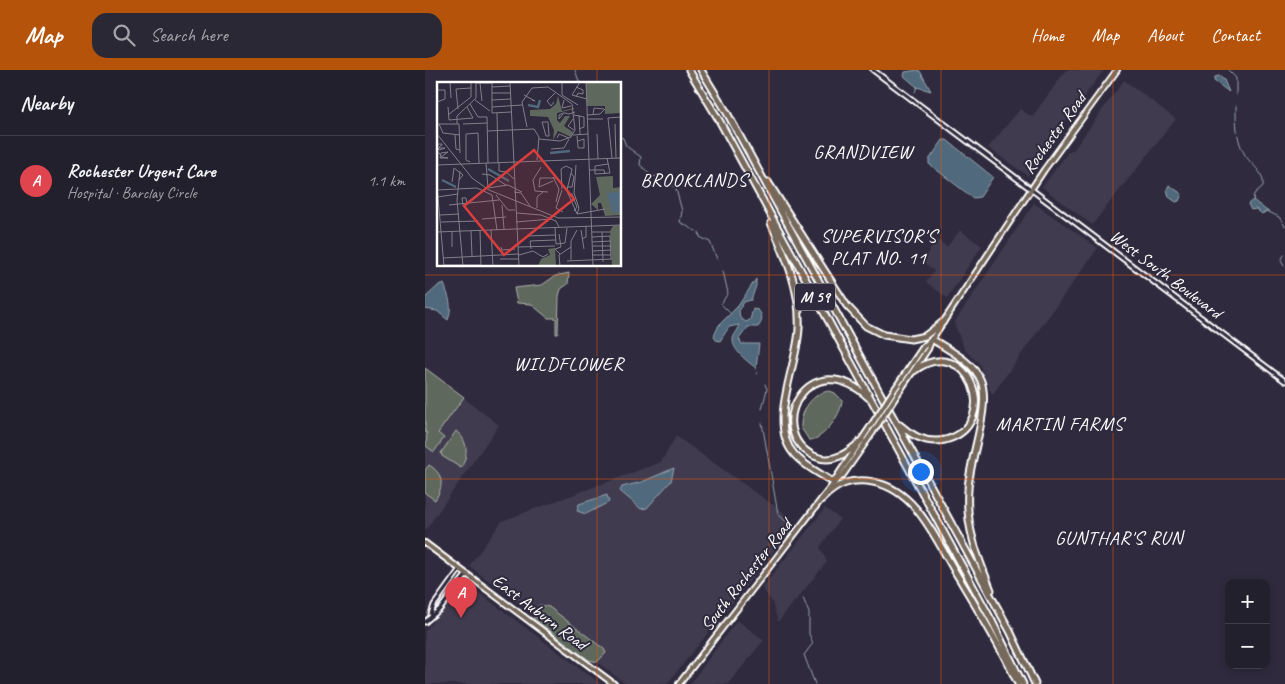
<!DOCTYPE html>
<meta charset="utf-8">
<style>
body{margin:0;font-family:Caveat,sans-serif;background:#2b2836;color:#f1f3f6}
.controls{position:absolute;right:15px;bottom:15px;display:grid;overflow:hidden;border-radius:10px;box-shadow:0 2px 8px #0003}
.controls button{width:45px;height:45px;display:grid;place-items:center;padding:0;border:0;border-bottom:1px solid #403e4a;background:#23202e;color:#f1f3f6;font:25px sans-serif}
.you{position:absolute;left:495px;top:401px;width:18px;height:18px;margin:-12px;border:4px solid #fff;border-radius:50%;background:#1a73e8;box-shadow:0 0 0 8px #1a73e833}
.badge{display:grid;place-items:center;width:32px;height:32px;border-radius:50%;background:#b45309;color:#fff;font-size:16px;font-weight:700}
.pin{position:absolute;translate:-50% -41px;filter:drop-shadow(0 1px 2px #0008)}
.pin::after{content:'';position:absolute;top:26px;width:18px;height:15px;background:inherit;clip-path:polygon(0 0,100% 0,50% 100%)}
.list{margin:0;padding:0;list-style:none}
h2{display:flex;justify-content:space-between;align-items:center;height:65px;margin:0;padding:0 20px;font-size:21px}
h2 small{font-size:16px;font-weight:400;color:#a3a3aa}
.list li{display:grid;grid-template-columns:32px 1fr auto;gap:15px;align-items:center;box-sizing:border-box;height:90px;padding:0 20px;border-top:1px solid #403e4a}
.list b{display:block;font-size:19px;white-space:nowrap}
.list p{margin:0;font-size:16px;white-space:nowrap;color:#a3a3aa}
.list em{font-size:16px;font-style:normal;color:#a3a3aa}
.icon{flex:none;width:28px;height:28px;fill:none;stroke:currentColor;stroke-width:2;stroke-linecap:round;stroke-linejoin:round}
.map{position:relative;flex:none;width:860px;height:614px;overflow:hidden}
header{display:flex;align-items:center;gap:30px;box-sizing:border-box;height:70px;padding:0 25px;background:#b45309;color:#fff}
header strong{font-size:24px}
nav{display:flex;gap:28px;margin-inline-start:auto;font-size:18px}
.search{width:350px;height:45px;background:#2b2836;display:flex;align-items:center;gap:12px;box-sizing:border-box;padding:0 18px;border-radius:15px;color:#a3a3aa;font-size:19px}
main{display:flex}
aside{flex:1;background:#23202e}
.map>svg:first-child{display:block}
</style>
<header>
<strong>Map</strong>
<div class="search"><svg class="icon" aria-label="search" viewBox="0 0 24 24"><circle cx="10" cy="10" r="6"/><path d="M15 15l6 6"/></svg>Search here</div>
<nav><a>Home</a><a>Map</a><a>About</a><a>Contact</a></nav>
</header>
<main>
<aside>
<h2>Nearby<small></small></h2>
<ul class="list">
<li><span class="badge" style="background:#e0444e">A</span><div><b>Rochester Urgent Care</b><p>Hospital · Barclay Circle</p></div><em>1.1 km</em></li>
</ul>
</aside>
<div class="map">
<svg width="860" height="614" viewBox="0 0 860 614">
<rect width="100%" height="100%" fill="#2f2a3d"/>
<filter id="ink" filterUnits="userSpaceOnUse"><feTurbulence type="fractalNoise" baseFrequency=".02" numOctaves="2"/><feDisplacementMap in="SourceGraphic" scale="10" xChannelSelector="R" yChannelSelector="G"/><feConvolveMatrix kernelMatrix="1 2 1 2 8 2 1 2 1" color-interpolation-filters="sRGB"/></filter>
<g filter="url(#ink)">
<path fill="#403a50" d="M641,0H679L620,78L603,106L563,78L595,39L607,47Z
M699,10L751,49L667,155L617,117L644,81L649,79Z
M609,133L673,178L567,325L554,293L540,281L529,253Z
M535,160L557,176L522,228L501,212L509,201L497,191L512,170L522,177Z
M0,298L74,355L0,461Z
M251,366L365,447L366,460L242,614H201L44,496L77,451L236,392Z
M400,438L415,449L395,477L402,492L353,552L347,532L337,518Z
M41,513L176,614H0V561Z
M312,550L339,570L303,614H265Z"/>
<path fill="#5f685c" stroke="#afb4ae" d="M144,203L143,214L136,219L134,226L133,264H131V248H123L106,234L92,233L89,218L117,215L130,206Z
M0,298L39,327L13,363L19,368L9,382L1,376L2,363L0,362Z
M405,321L410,323L417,330C418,342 398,371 384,370L376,358C375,342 387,322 405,321Z
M31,361C44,371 43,386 36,398L17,386L16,383Z
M4,395C19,404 19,416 10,430L0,423V400Z
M115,535L124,537L179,579L181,583L172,592L164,590L109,549V543Z"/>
<path fill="#51697c" stroke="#97a5b0" d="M493,0L495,1L506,21L492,17L479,6L480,2Z
M790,7L794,6L799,10L804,22L789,11Z
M518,70H522L568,107L555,127L548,128L504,94V90Z
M744,115L757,124L754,131L751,132L744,127L742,119Z
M828,130L842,141L837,144L831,139L826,140L823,134Z
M331,209V216L326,230L319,232L314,241L315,248L321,252L325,250L328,239L333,240C338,245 338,251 333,257H323L314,269L317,274H334L331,298C323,292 307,280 308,269C309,263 314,261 314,255L304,257L295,271L291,270L289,266L294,255L313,236Z
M15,214H19C24,227 28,237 23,250L12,241L0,239V228Z
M249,398L246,411L222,438L216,439L195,421L197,417L217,412Z
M182,425L184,432L161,444L152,441L154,434Z"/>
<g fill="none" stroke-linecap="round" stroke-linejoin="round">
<path stroke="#97a5b0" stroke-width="1" d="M150,0L155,14
M803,0L811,8V25
M490,22L492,17
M811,36C811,52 811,69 819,83C825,95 840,101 838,116L829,124L828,131
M195,67L198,68L201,76L216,87L215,95L223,102L224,107L234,106L249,117
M251,119L257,141L255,152L267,159
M842,141L854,147L860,156
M269,160L271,161
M274,162L275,167L285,172L292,189
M859,196L856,191L859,185
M298,201L303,223L296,234L306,244
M331,298L332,304
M337,339L342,319L340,314
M337,353L353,444L367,457
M378,528L384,543V564L388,573L379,585L390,614"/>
<g stroke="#fff" stroke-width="7">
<path id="minor" d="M448,0L860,311
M6,544L9,535L35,499
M0,552L15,539L42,504"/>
</g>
<g stroke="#fff" stroke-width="8">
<path id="major" d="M469,320L498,277L507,269L619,100L692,0
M472,325L503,279L506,271
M409,411L445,357
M0,473L189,614
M254,614L409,413L418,405L448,362"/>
</g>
<g stroke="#fff" stroke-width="9">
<path id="highway" d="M264,0L294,50L567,551L598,614
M276,0L301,41L585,561L610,614
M343,112L422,236L441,256L459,265L486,269L500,266L518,252
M346,153C361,187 376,220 374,258C373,295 342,353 369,384C379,396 396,404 409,413
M507,269C523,280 548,291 556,311C566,338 544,389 543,420C540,456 553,488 566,520
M475,355C487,366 502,374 520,370C579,355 543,260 489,301
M437,370C424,382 408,395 389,386C337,360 385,272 444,328
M397,429C412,414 426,408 448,412C493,420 512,473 534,508C555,543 576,577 593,614"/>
</g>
<use href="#minor" stroke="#2f2a3d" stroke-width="3"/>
<use href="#major" stroke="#76695c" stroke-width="4"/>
<use href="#highway" stroke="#76695c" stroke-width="5"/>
<g stroke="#fff" stroke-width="8" stroke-linecap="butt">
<path id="major-bridge" d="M445,357L469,320
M448,362L472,325"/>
</g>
<use href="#major-bridge" stroke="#76695c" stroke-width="4"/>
</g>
</g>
<path fill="none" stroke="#e8590c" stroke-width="1" stroke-opacity="0.55" d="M172,0V14M344,0V614M516,0V614M688,0V614M172,195V614M0,205H860M0,409H860"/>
<g text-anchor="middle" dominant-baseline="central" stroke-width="4" stroke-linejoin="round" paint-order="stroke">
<rect fill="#2f2a3d" stroke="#c1bfc5" stroke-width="1" x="370" y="213.5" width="40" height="27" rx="4"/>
<g font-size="16" font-weight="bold" fill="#fff">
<text x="390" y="227">M 59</text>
</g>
<g font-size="18" fill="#fff" stroke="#2f2a3d">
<text transform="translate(629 63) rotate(-54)">Rochester Road</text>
<text transform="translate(741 204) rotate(37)">West South Boulevard</text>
<text transform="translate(321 505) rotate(-52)">South Rochester Road</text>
<text transform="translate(115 542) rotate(37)">East Auburn Road</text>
</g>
<g font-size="19" letter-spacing="1" fill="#fff" stroke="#2f2a3d">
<text x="438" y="82">GRANDVIEW</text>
<text x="269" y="110">BROOKLANDS</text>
<text x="454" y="166">SUPERVISOR'S<tspan x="454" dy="22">PLAT NO. 11</tspan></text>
<text x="144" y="294">WILDFLOWER</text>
<text x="635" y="354">MARTIN FARMS</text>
<text x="694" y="468">GUNTHAR'S RUN</text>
</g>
</g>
<g transform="translate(12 12)">
<rect width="184" height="184" fill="#2f2a3d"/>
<path d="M149,0H184V31L168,32V24H150ZM121,14L125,29L137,26V27L120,31V38L123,41L128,34H133L127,44L136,50L134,55L121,49L116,58L117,48L111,35L93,34V28L113,27L119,22ZM176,94V106L184,105V133L168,134L164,121H161V128L154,122L163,113L159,95ZM184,143V184H175L173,149L176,144ZM118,166L119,184H101L104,177L113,173L111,167Z" fill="#5f685c"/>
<path d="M184,109V131L175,130L170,111Z" fill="#51697c"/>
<path fill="none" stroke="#51697c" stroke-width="2.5" d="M91,23L101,25L103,18M113,71L133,69M51,87L72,99M5,98L19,105"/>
<path fill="none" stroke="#827f8b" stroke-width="1" d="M13,0L14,16M55,0V31L74,30M73,0L82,184M125,0V13L141,23M143,0L135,13L150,17M149,0L156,184M39,1H55M43,1L45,19M55,5L73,4M139,5L146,8V12L141,11L139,15M0,8H8V17L0,20M55,11H74M87,13L98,19L95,18M38,18L53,29M55,18L74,17M127,18L125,26L134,24M117,20L114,24L110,19L118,11M33,22L41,35H50L51,81M11,25L12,38L36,36L30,25M55,25L85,23M21,27L19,7L34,6M60,31L61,81M126,32L122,37V33L126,31H128L132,32L138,30M11,33L34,15V0M137,33L147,35V45L142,47M142,33L143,52M150,33L163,32L168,27M156,33L157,26L167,27M136,37L131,44L137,48M150,37H166M105,40L109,54H112L111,40H105M0,42H22L23,71M2,42L6,51L23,53M20,42V34L39,16V0M26,42L50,41M178,42L179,76M90,45L85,20L95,6L111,5L135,22L138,48L134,55L123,59L102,57M50,49L97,47L102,55L100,78M0,52L35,96L52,108L121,136L184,135M160,52L161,77M18,53L19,67L23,68M136,53L151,52M140,54L141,64V66H147V57L141,59M120,56L122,52L132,56M2,66H8L2,68L1,67V66H0L1,62H5V63L3,64L2,66L0,68L4,74M114,67L127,66L132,57M11,70L4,75L11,76H3L4,71ZM170,76L173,91L158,92V84L171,82M175,76L171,36L184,35M33,80L29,78V52L41,51L42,81M49,81L51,106L71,103L85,110M62,81V89L69,90L77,97M0,83L184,76M104,85L96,98L98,109L111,110M152,88H167L168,92M23,89L20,118L26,184M45,92L53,93L69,103M116,95L122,107L119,120M15,100L17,86L26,93L22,98M0,104L7,184M102,105L103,96H120M102,105L116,99M130,105H135L137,95L134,91M125,107L124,87L129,84L135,87M0,108L40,106L55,113L60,148M125,108L119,126L126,130M130,108L135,87M130,109L140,132L142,126L137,111L139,83M77,110L84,111L93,124M130,111L135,112L140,125L137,129M59,113L71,128H78M0,115L21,112M12,123L62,118M26,123L25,116H29L30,122M65,123L67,147M100,126V115L106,110M80,131L104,133L119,139L122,145M140,132L168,127M3,133L22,132M45,137L69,135M4,140L41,139M79,140L114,137M118,146L119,162L128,161L130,146M43,148L44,184M54,148L56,184M144,148L147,167M34,149L35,174M0,150L184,143M155,150H173M165,150L166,180M122,152L124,165L118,167L123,172M90,154L118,153M155,155L173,154L174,177M145,157L149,155V144M155,160L174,159M156,164H174M15,165V149M64,165L65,168L78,167M81,165L118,164M94,167L93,159L118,158M156,169L174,168M82,173L96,169L106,175L111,172M156,173H174M26,175L81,172M6,176L26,175M63,177H82M134,178V159L140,148M130,179L175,177M7,183H44M123,184L122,173L134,165"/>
<path fill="#da3e3e" fill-opacity="0.15" stroke="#da3e3e" stroke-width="2.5" d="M97,68L137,117L67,173L27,124Z"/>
<rect width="184" height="184" fill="none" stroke="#fff" stroke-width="2.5"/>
</g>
</svg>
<div class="controls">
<button>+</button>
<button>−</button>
</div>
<div class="you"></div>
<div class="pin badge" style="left:36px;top:548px;background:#e0444e">A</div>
</div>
</main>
